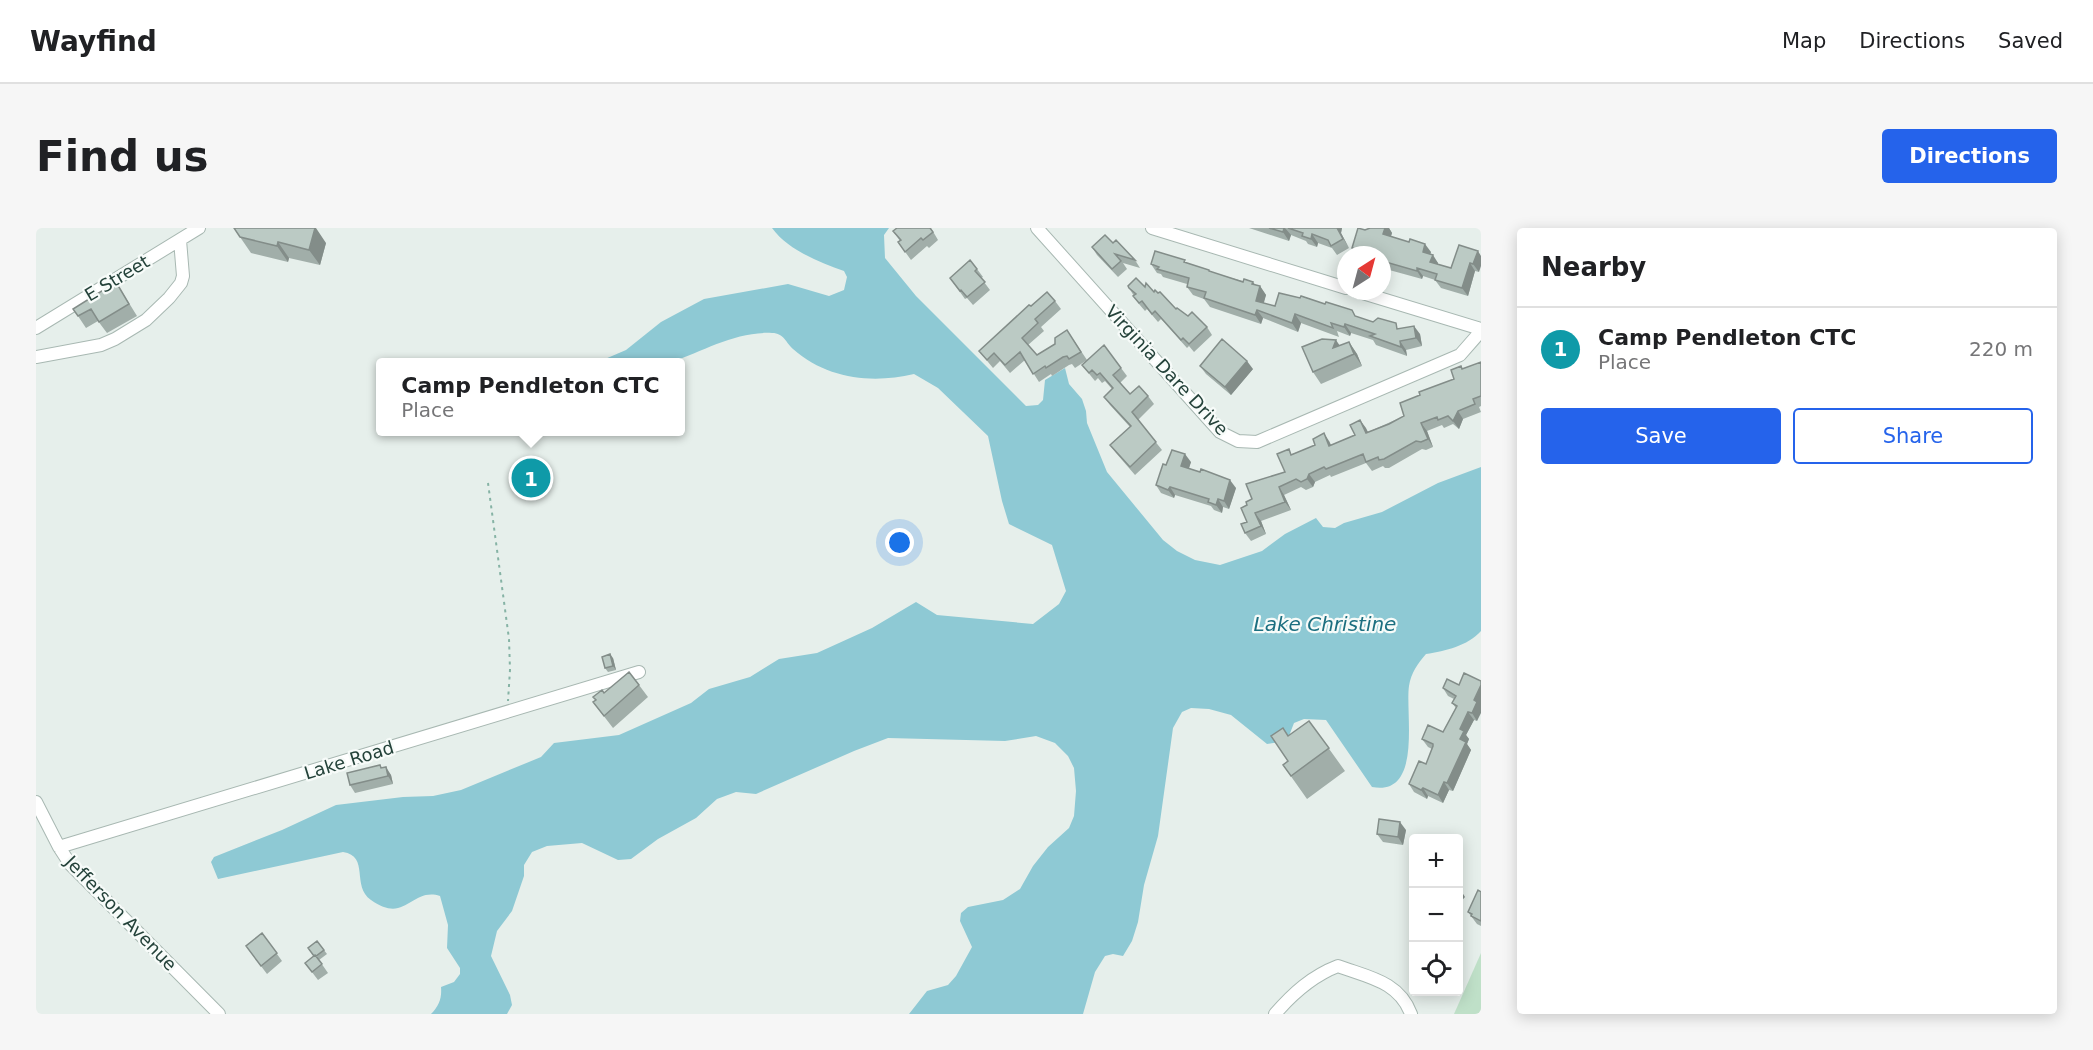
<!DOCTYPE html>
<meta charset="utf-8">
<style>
body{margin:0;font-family:"DejaVu Sans",sans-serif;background:#f6f6f6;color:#202124}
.controls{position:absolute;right:18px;bottom:18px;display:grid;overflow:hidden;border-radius:6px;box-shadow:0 3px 15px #0003}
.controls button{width:54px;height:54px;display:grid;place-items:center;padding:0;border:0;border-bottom:2px solid #e0e0e0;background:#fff;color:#202124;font:30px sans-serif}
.compass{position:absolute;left:1301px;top:18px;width:54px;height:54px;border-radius:50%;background:#fff;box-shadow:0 3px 15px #0003;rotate:36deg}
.you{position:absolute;left:864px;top:315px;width:21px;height:21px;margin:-15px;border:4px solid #fff;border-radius:50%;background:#1a73e8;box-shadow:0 0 0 9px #1a73e833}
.badge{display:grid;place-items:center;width:39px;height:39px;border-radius:50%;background:#2563eb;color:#fff;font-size:20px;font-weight:700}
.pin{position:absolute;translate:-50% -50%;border:3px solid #fff;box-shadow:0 2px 6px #0006}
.popup{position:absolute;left:340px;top:130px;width:309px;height:78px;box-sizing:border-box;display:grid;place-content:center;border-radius:6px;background:#fff;filter:drop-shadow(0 2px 4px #0005);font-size:20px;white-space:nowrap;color:#757577}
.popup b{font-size:22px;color:#202124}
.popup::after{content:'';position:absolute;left:50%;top:100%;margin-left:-12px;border:12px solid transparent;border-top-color:#fff}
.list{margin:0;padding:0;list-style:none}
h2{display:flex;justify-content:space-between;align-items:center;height:78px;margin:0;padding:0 24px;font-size:26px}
h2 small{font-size:20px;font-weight:400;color:#757577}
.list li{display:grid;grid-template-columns:39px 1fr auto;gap:18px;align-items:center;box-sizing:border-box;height:84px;padding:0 24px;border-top:2px solid #e0e0e0}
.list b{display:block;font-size:22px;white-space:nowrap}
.list p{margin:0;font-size:20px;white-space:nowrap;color:#757577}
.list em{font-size:20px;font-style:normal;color:#757577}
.actions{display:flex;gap:12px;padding:18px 24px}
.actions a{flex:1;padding:14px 0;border:2px solid #2563eb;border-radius:6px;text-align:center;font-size:21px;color:#2563eb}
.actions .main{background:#2563eb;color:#fff}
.icon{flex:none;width:33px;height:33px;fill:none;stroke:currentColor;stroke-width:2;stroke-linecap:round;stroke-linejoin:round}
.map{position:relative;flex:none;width:1445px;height:786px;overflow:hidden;border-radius:6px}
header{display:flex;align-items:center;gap:36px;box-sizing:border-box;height:84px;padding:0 30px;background:#fff;border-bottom:2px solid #e0e0e0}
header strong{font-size:28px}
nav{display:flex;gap:33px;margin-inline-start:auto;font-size:21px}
.intro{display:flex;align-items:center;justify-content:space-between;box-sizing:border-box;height:144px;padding:0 36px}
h1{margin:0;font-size:42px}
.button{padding:15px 27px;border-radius:6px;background:#2563eb;color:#fff;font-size:21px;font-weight:700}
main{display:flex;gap:36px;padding:0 36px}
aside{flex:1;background:#fff;border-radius:6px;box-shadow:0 3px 15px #0003}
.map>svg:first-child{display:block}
</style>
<header>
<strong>Wayfind</strong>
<nav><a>Map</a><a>Directions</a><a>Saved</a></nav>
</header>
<div class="intro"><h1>Find us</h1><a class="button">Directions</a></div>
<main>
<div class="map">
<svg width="1445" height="786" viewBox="0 0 1445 786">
<rect width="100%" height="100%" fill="#e6efeb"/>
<path fill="#bfe0c8" d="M1445,725V786H1418Z"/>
<path fill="#8ec9d4" d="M736,0H853L848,7L849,30L880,68L990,178L1002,177L1007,172L1009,152L1029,140L1033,156L1046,171L1050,183L1051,195L1071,244L1127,312L1141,323L1159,332L1184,337L1226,323L1249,306L1280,290L1287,299L1299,300L1308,295L1346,284L1402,255L1445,239V403C1431,418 1410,423 1390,426C1382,435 1375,445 1373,458C1369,485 1387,569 1336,559L1290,492L1268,491L1258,495L1251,513L1231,516L1195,487L1173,481L1155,480L1146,484L1137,500L1122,608L1108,657L1102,694L1096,713L1087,728L1077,726L1069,728L1059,744L1047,786H873L891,763L912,757L920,748L936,719L924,693L925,685L932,679L967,672L984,661L997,638L1012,619L1033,600L1038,588L1040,563L1038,540L1032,528L1019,515L1000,508L969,513L852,510L818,523L720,566L700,564L681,571L660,590L622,611L595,631L582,632L546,615L511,618L496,624L488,637V648L476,683L461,703L455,728L474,767L476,777L471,786H395C403,778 406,770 405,759L418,754L424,746V740L411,720L412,697L404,668C375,659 370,697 335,672C315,658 334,628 307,624L182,651L175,634L178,629L246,602L300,577L367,569L397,568L425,562L505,529L518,515L583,507L655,475L673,461L714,449L743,431L781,425L836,400L880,374L901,387L997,396L1023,376L1030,363L1016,317L973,296L966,273L952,208L902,160L878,146C836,156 791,151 757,121C750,115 748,105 736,105C700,103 668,123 635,134C622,138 578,134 562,134L590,122L625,94L668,71L752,56L793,68L808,62L811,49L808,43C783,34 752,22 736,0Z"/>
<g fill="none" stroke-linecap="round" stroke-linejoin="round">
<g stroke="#a8b8b2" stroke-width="14">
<path id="minor" d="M1001,0L1184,204L1202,213L1221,214L1424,127L1445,103
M1116,0L1310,60
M1320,63L1445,101
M0,100L163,0
M0,129L65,117L79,111L110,92L133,70L145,55L147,48L144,12
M0,574L23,619L34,636L183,786
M23,619L603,444
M1239,786C1257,765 1276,748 1302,738C1331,749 1363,753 1375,786"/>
</g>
<path stroke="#86b3a5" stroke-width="2" stroke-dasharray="3 4.5" stroke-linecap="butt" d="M452,255L473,411L474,442L472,473"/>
<use href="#minor" stroke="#fff" stroke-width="12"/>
</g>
<path fill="#a1aea9" d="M895,0L902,12L893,20L891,18L875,32L862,14L864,13L857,3Z
M1213,0H1306L1305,5L1313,20L1301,27L1296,20L1282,15L1281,19L1272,16L1270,13L1255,7L1253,13Z
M1334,0H1353L1356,5L1355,8L1395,24L1394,26L1402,35V37L1415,40L1442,23L1443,44L1439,43L1432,68L1405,60L1399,52L1387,48L1386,51L1346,40V27H1321L1316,20L1329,2Z
M204,9L290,15L284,37L253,30L252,34L215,25Z
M1077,15L1099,32L1104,40L1087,35L1091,41L1082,49L1061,27L1056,19Z
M1151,35L1175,44L1224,58L1230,67L1227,75L1239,78L1320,88L1337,94L1384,106L1386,118L1370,122L1371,128L1340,117L1337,112L1315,105L1314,108L1301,103L1303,109L1265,95L1262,104L1227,90L1225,96L1174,79L1168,71L1157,67L1151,59V56L1127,49L1125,46L1121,45L1115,36Z
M941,41L947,49L945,50L954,62L937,77L931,70L929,71L914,50Z
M80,54L101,88L71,105L62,93L50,100L42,88Z
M1109,59L1118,64L1140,81L1152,88L1171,99L1176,107L1158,124L1153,118L1151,120L1125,91L1122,94L1111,81L1109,83L1103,76L1093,60Z
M1019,73L1025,81L1005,99L1008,103L992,117L1001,127L1019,116L1031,102L1051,132L1039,140L1036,136L1033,137L1016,148L1015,146L1003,154L989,132L974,145L964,133L957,140L943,123L995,78Z
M1313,114L1321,126L1326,138L1285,156L1277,144L1304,118Z
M1445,134V178L1443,179L1445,184L1427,191L1423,201L1417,196L1408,200L1406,197L1391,203L1397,219L1390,222L1386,221L1353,240H1349L1347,238L1336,243L1330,235L1295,249L1294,247L1279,254L1277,259L1270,262L1265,259L1248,267L1255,282L1225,293L1230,306L1215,313L1209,305L1211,294V277L1216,271L1249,244L1256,226L1293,213L1295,217L1319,207L1324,192L1332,204L1368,188L1384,167L1418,151L1425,138L1427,141Z
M1046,137L1085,140L1091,148L1084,155L1094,166L1112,168L1118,176L1102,192L1126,222L1099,247L1080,225L1074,217L1094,199L1074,177L1068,169L1076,161L1069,153L1066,155L1062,150L1059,153Z
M1164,138L1217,141L1195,167L1170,146Z
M1155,234L1153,240L1200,260L1193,281L1187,279L1186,285L1178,282L1175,278L1139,267L1138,270L1125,265L1120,257L1130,237Z
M577,430L580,442L572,444L569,440Z
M603,457L612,469L577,500L557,474L568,465Z
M1407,460L1444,479L1441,493L1438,492L1430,507L1433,511L1431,516L1435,522L1417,563L1413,562L1407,575L1392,568L1391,571L1378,564L1373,556L1390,536L1396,521L1392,519L1386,511L1407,504L1420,480L1416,475L1418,471L1412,468Z
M1273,493L1309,543L1271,571L1247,537L1252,533V508Z
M344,537L346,540L355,547L357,556L319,565L314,557Z
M1370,602L1367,617L1347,614L1341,606Z
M1445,664V698L1441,696L1432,684Z
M226,705L246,733L231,746L216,726Z
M281,713L291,726L283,732L292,745L282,752L269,735L278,728Z"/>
<path fill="#838d89" d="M279,0H280L290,15L284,37L273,22Z
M1248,0H1249L1255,7L1253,13L1247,4Z
M1301,0H1306L1305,5L1313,20Z
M1349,0H1353L1356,5L1353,14L1347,6Z
M1276,6L1282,15L1281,19L1275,11Z
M242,14L253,30L252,34L241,18Z
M1389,16L1395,24L1392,32L1387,24Z
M1442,23L1445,28V38L1443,44L1437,36Z
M1397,27L1402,35L1400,42L1394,34Z
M1434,35L1439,43L1432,68L1426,60Z
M1381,40L1387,48L1386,51L1381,43Z
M1217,54L1223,62L1224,58L1230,67L1226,82L1220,73L1216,56Z
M1221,82L1227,90L1225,96L1219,87Z
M1259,86L1265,95L1262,104L1256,95Z
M1309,96L1315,105L1314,108L1308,99Z
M1378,98L1384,106L1386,118L1380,110Z
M1300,112L1308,124L1306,132L1297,120Z
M1364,113L1370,122L1371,128L1365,119Z
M1313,114L1321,126L1326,138L1318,126Z
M1211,133L1217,141L1195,167L1189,159Z
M1422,183L1427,191L1423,201L1417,193Z
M1324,192L1330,200L1336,213L1330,205Z
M1385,195L1391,203L1397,219L1392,211Z
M1288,205L1293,213L1299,226L1293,218Z
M1149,226L1155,234L1151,246L1145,238Z
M1273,246L1279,254L1277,259L1271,251Z
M1194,252L1200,260L1193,281L1188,273Z
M1134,259L1139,267L1138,270L1132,262Z
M1243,259L1248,267L1255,282L1249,274Z
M1182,271L1187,279L1186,285L1180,277Z
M1219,285L1225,293L1230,306L1225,298Z
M574,426L577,430L580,442L577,438Z
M1445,457V485L1441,493L1436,485L1438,472Z
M1432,484L1438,492L1430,507L1433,511L1431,516L1435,522L1417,563L1411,555L1424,511V501Z
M350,539L355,547L357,556L352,548Z
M1408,554L1413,562L1407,575L1402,567Z
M1387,560L1392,568L1391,571L1385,562Z
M1364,594L1370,602L1367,617L1362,609Z
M1424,661L1429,669L1422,677V663Z"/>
<path fill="#bbcac4" stroke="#838d89" stroke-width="1.5" d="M198,0H279L273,22L242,14L241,18L204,9Z
M861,0H894L897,4L887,12L885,10L869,24L862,14L865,12L857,3Z
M1233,0H1248L1247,4Z
M1252,0H1301L1307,11L1295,18L1292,12L1276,6L1275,11L1266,8L1267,5Z
M1322,0L1329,2L1334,0H1349L1347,6L1373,14L1374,11L1389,16L1387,24L1397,27L1394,34L1415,40L1423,17L1442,23L1437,36L1434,35L1426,60L1399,52L1401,46L1381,40V43L1346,33V27H1328L1329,23L1316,20Z
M1069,7L1077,15L1080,12L1099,32L1079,26L1085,33L1076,41L1056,19Z
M1119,23L1149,32L1148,34L1173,42V43L1207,54L1208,51L1217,54L1216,56L1224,58L1220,73L1239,78L1243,65L1264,70L1265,68L1289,76L1290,74L1316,82L1319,88L1337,94L1342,90L1360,95L1361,101L1378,98L1380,110L1364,113L1365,119L1334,108L1339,106L1309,96L1308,99L1295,95L1297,100L1259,86L1256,95L1221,82L1219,87L1168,70L1170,64L1151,59L1153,50L1121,41L1123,39L1115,36Z
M934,32L941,41L939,43L949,54L931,69L925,62L924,63L914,50Z
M1100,50L1109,59L1110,55L1118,64L1119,62L1122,65L1124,64L1140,81L1141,80L1152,88L1156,84L1171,99L1153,116L1147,110L1145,112L1119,83L1116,86L1106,73L1103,75L1097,68L1100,66L1093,60L1092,58Z
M80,54L93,76L63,94L55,81L42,88L37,81Z
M1011,64L1019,73L999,91L1002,95L986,110L1001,127L1019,116V110L1031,102L1045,124L1033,131L1031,128L1027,129L1010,140L1009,138L997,146L984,124L969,137L958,125L951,132L943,123L993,77L995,78Z
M1186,111L1211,133L1189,159L1164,138Z
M1286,111L1300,112L1297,120L1313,114L1318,126L1277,144L1266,119Z
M1068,117L1085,140L1077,147L1094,166L1103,158L1112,168L1096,184L1120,214L1094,239L1074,217L1095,198L1068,169L1077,160L1064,145L1061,147L1056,142L1053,145L1046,137Z
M1445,134V168L1437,171L1439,176L1422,183L1417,193L1412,188L1402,192L1401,189L1385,195L1392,211L1385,214L1380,213L1348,231L1343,232L1342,229L1330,234L1327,226L1290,241L1288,239L1273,246L1271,251L1265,254L1260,251L1243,259L1249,274L1219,285L1225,298L1209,305L1205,296L1211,294L1205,280L1211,277L1210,274L1216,271L1210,256L1249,244L1241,226L1253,221L1255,227L1279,217L1277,211L1288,205L1293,218L1319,207L1314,197L1324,192L1330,205L1353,196L1368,188L1364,175L1384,167L1383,164L1418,151L1415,142L1425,138L1426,141Z
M1136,222L1149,226L1145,238L1164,244L1165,241L1194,252L1188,273L1182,271L1180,277L1172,274L1173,271L1134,259L1132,262L1120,257L1127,236L1130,237Z
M574,426L577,438L569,440L566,429Z
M593,444L603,457L568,488L557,474L560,472L557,469L566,462L568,465Z
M1428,445L1445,453V457L1438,472L1441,474L1436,485L1432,484L1424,501L1428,503L1424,511L1430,514L1411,555L1408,554L1402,567L1387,560L1385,562L1373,556L1383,533L1390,536L1397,518V516L1386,511L1392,497L1407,504L1421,478L1416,475L1420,468L1407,460L1411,451L1423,457Z
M1273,493L1293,520L1255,548L1247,537L1252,533L1235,508L1247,500L1252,508Z
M344,537L345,540L350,539L352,548L314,557L311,545Z
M1343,591L1364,594L1362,609L1341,606Z
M1442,662L1445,664V693L1435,688L1436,686L1432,684Z
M226,705L241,725L225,738L210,718Z
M281,713L288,722L280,728L279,727L278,728L272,720Z
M279,727L286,736L276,744L269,735Z"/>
<g text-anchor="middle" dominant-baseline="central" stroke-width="4.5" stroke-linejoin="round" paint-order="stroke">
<g font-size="18" fill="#24423a" stroke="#f7fbf9">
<text transform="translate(81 50) rotate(-31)">E Street</text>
<text transform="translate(1131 142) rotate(47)">Virginia Dare Drive</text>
<text transform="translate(313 532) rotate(-17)">Lake Road</text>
<text transform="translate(85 685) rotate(46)">Jefferson Avenue</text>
</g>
<g font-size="20" font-style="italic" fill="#1c6f80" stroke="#f7fbf9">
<text x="1289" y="396">Lake Christine</text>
</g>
</g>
</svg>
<div class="controls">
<button>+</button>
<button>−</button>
<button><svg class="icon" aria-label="locate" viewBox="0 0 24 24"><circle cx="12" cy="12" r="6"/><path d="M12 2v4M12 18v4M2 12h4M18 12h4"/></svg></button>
</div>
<svg class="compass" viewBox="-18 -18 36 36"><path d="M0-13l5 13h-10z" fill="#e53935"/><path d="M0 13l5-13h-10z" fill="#757577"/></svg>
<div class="you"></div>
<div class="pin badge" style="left:495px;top:250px;background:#0f9aa8">1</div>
<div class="popup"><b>Camp Pendleton CTC</b>Place</div>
</div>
<aside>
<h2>Nearby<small></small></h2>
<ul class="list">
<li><span class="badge" style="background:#0f9aa8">1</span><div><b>Camp Pendleton CTC</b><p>Place</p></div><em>220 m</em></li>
</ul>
<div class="actions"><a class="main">Save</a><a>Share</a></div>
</aside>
</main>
